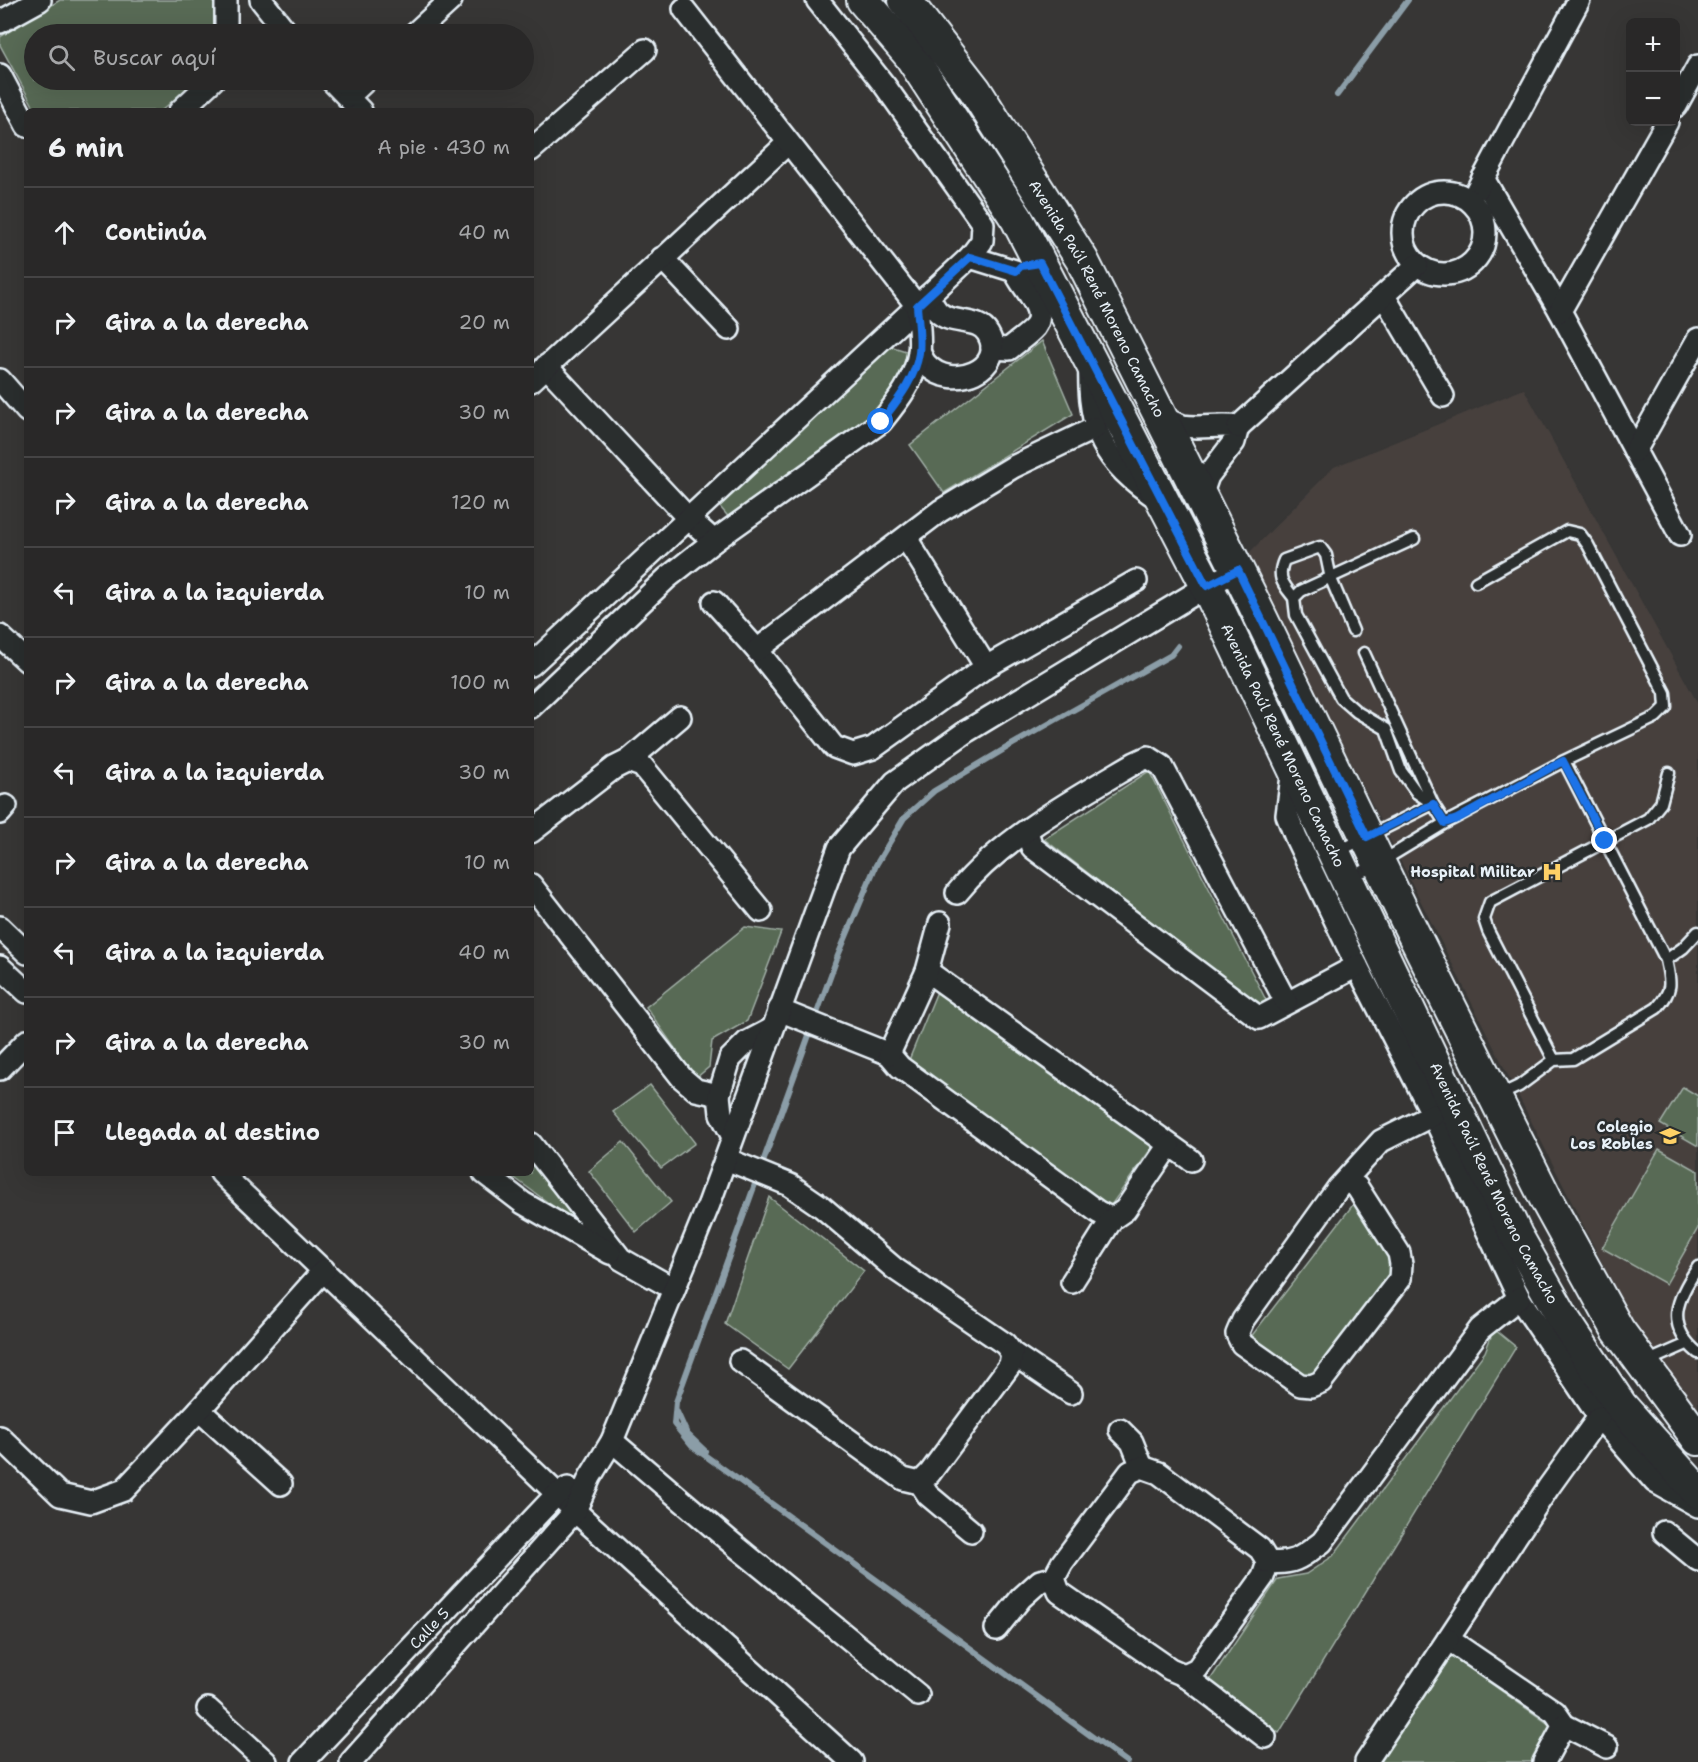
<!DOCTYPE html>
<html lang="es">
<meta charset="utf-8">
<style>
body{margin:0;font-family:"Shantell Sans",sans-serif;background:#353434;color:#f1f3f6}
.controls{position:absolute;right:18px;top:18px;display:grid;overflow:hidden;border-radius:9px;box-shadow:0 6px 24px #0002}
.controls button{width:54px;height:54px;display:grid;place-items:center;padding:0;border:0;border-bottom:2px solid #454445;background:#292828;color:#f1f3f6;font:30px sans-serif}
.stop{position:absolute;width:18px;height:18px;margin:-14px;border:4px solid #1a73e8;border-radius:50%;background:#fff}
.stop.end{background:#1a73e8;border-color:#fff;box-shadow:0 2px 6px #0008}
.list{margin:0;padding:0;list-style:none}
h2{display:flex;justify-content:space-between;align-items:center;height:78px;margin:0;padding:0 24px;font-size:26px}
h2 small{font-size:20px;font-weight:400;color:#a5a6a8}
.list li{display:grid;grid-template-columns:39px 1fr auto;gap:18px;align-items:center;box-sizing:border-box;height:90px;padding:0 24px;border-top:2px solid #454445}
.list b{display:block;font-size:22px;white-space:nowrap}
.list em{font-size:20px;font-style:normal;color:#a5a6a8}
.icon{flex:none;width:33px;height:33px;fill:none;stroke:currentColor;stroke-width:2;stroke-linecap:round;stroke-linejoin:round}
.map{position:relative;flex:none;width:1698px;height:1762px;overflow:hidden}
.search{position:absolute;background:#292828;box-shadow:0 6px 24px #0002;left:24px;top:24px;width:510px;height:66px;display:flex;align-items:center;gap:15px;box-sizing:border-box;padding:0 21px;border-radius:33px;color:#a5a6a8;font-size:22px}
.panel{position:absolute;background:#292828;box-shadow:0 6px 24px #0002;left:24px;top:108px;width:510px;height:1068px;border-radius:9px}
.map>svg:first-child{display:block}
</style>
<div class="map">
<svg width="1698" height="1762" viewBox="0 0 1698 1762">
<rect width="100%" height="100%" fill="#373635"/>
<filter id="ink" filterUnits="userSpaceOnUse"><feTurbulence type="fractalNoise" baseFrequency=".0167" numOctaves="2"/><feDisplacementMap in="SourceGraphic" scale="12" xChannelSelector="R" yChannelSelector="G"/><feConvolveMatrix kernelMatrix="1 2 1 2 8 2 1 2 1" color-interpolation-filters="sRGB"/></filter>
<g filter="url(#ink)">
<path fill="#47413e" d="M1524,389L1698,704V1414L1635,1328L1247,555L1334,467Z"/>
<path fill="#596b54" stroke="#a0aea6" stroke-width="1.5" d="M60,0H215L214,34H34V80H196L161,111H36L0,45V37Z
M1042,341L1073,414L944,493L910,445Z
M890,346L909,352L898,387L882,407L731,520L716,502Z
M1149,771L1267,1002L1259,1005L1044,839Z
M745,927L781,932L747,1021L712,1041L709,1067L696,1078L646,1007Z
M938,989L1153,1146L1109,1208L909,1060Z
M650,1085L695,1143L661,1168L613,1112Z
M1683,1087L1698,1096V1146L1660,1124Z
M623,1142L671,1202L636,1232L589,1171Z
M1659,1149L1698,1171V1228L1666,1284L1602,1248Z
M531,1161L584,1229L508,1173H531Z
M769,1197L864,1271L788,1369L725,1324Z
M1355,1202L1388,1257L1392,1271L1319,1370L1308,1375L1300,1373L1250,1338Z
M1494,1329L1516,1347L1279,1733L1208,1683L1278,1579L1306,1574L1333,1556L1485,1352Z
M1449,1654L1553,1727L1533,1762H1379Z"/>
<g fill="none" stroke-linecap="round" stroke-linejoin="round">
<path stroke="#8b9da7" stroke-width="6" d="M1337,95L1408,0
M677,1412L687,1434L705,1451
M1127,1762L692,1446L674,1424L676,1402L837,958L876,865L904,818L934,791L1013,744L1171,655L1178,646"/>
<g stroke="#e8f1f8" stroke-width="15">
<path id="lane" d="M1414,539L1301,591L1294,598L1296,615L1341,698L1357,712L1386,729L1401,771L1417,793L1433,804
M1294,598C1284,585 1276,578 1284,560L1320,547L1326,555L1331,579L1353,631
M1364,653L1433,804L1445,823
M1337,852L1433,804
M1348,879L1379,863L1445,823L1564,761L1656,717L1666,707L1665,693L1588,545L1580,534L1567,531L1476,582
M1666,960L1683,948L1698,932
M1554,1060L1488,931L1484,919L1490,902L1648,819L1661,803L1669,773
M1498,1096L1519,1086L1554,1060L1573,1059L1657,1008C1673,990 1671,983 1666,960L1564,761
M1698,1267C1677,1298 1664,1325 1698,1353
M1646,1362L1687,1344"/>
</g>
<g stroke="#e8f1f8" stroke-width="26">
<g id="street">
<path d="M226,0V34"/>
<path d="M261,0L288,34"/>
<path d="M817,0L885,86L983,224L982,241L970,257L1015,271C1021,288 1048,309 1035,327C1028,335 1017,342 1009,349L992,348"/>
<path d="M0,22L40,0"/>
<path d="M414,34L451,0"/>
<path d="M0,75L27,126"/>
<path d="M331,80L361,111"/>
<path d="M348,97L366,80"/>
<path d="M1676,106L1698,66"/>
<path d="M180,111L213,80"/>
<path d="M531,150L645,50"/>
<path d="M1483,178L1560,311L1680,535"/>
<path d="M1477,190L1579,0"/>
<circle cx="1444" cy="233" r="41"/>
<path d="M662,258L729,329"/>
<path d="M1384,296L1443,396"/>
<path d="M1560,311L1667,122"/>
<path d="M919,352C921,355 923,361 926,364C952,393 1008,368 988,334C978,316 952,326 938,312C934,308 931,301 928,296"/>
<path d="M1090,364C1087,430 1104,464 1160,500"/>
<path d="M546,366L688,518L714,541"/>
<path d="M0,380L27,411"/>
<path d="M531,381L788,143"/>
<path d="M1160,416C1167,419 1175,424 1183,426C1201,429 1220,424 1238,427L1234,442L1208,476L1201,496"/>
<path d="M1238,427L1417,265"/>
<path d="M1635,451L1698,339"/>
<path d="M906,538L986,667"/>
<path d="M714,602L757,650L834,747L853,754L873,748L986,667L1136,581"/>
<path d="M0,636L27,661"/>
<path d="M757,650L940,511L1013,467L1095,428"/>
<path d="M531,665L970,257"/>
<path d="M531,707L667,578L714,541L881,422C897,402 915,380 919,353C921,338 918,321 917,306L684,9"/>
<path d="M628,761L642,766L761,911"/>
<path d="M1293,768L1287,815L1296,838L1357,966L1433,1115L1519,1298L1599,1417L1655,1482L1698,1506"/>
<path d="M0,813L6,806"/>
<path d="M531,832L614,768L628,761L680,717"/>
<path d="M1027,832L1032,847L1259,1018L1357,966"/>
<path d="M531,885L682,1078L696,1090L719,1095"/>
<path d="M957,893C1002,838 1074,799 1135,763L1148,757L1162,766L1286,1002"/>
<path d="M0,927L27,953"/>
<path d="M0,967L27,992"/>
<path d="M927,971L1191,1160"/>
<path d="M779,1010L889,1054L900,1067L1098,1212L1112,1219"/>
<path d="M889,1054L927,971L940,923"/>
<path d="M0,1069L27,1041"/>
<path d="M733,1137L721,1114L719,1095L730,1059L747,1042L772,1029"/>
<path d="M531,1144L621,1259L674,1289"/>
<path d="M726,1159L790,1185L822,1207L895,1269L1005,1344L1012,1353L1071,1393"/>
<path d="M221,1173L575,1511L852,1762"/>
<path d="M484,1173L523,1203L610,1253"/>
<path d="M1346,1181L1357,1187L1399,1253L1401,1264L1400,1279L1321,1382L1311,1386L1300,1385L1242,1344L1237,1334L1243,1320L1338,1188L1381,1141L1433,1115"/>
<path d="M1072,1282L1112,1219L1125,1210L1169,1145"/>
<path d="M740,1361L903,1479L920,1483L928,1495L971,1531"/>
<path d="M199,1410L281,1484"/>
<path d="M1599,1417L1548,1488L1448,1639L1555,1712L1564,1725L1607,1747"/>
<path d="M1120,1430L1132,1442L1142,1467"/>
<path d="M0,1437L60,1495L91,1502L124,1490L199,1410L324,1270"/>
<path d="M612,1441L727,1539L918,1695"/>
<path d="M920,1483L930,1473L1010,1365L1012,1353"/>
<path d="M1664,1532L1698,1560"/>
<path d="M996,1629L1021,1598L1040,1581L1054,1578"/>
<path d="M1184,1675L1197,1669L1263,1577L1268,1562"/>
<path d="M208,1709L266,1762"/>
<path d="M1265,1737L1184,1675L1170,1669L1059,1592L1054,1578L1062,1563L1130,1472L1142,1467L1159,1473L1260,1549L1268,1562C1294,1565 1302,1557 1322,1542L1480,1329L1519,1298"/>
<path id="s1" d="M303,1762L557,1494L568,1488"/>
<path d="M351,1762L575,1511L590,1477L612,1441L709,1204L839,848L895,782L967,731L1207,586L1238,570"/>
<path d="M1366,1762L1448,1639"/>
<path d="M1544,1762L1564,1725"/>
</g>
</g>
<g stroke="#e8f1f8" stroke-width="36">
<g id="primary">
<path id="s2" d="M863,0L910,55L1017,219L1207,586L1516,1235L1564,1320L1621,1406L1698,1492"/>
<path id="s3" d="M905,0L975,90L1082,260L1249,593L1406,919L1548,1203L1618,1330L1698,1439"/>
</g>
</g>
<use href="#lane" stroke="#2a2d2e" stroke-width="10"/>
<use href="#street" stroke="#2a2d2e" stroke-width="21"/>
<use href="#primary" stroke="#2a2d2e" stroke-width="32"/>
</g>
</g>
<g fill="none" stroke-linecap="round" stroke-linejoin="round" filter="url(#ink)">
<path stroke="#1a73e8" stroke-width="8" d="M881,422C897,401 915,380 919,353C921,338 918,321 917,306L970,257L1016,271L1021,266L1040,263L1205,583L1207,586L1238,570L1367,837L1433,804L1445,823L1457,819L1563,761L1605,841"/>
</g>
<defs>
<g id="hospital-bare" transform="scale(1.62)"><path d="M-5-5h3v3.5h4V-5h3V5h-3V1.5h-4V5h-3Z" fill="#ffd166" stroke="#2a2d2e" stroke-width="2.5" paint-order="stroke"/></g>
<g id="school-bare" transform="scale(1.62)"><path d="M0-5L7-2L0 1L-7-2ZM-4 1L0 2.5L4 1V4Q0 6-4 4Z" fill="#ffd166" stroke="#2a2d2e" stroke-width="2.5" paint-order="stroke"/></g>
</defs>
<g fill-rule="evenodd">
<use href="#hospital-bare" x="1552" y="872"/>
<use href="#school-bare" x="1670" y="1136"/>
</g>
<g text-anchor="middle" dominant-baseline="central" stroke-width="5" stroke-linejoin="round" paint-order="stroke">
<g font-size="15" fill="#e8f1f8" stroke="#2a2d2e">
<text stroke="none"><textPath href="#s3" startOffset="356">Avenida Paúl René Moreno Camacho</textPath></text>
<text stroke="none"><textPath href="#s2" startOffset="858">Avenida Paúl René Moreno Camacho</textPath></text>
<text stroke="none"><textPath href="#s2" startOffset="1344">Avenida Paúl René Moreno Camacho</textPath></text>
<text stroke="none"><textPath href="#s1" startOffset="184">Calle 5</textPath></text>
</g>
<g font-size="15" font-weight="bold" fill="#e8f1f8" stroke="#2a2d2e" text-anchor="end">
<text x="1535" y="872">Hospital Militar</text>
<text x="1653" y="1127">Colegio<tspan x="1653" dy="17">Los Robles</tspan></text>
</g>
</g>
</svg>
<div class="controls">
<button>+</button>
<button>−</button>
</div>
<div class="stop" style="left:881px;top:422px"></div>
<div class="stop end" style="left:1605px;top:841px"></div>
<div class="search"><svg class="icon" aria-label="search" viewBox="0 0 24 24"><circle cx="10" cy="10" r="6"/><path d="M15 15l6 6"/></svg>Buscar aquí</div>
<section class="panel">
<h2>6 min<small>A pie · 430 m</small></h2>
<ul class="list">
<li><svg class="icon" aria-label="ahead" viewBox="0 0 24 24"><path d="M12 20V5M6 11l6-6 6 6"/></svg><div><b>Continúa</b></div><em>40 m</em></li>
<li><svg class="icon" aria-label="right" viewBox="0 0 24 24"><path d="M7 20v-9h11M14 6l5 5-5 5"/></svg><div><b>Gira a la derecha</b></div><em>20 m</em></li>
<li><svg class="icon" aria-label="right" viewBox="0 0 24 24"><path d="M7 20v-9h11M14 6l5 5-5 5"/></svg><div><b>Gira a la derecha</b></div><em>30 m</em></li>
<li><svg class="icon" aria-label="right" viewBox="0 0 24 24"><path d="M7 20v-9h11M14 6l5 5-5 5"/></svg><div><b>Gira a la derecha</b></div><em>120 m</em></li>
<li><svg class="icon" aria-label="left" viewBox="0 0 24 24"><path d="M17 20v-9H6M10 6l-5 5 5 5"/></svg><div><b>Gira a la izquierda</b></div><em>10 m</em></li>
<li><svg class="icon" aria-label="right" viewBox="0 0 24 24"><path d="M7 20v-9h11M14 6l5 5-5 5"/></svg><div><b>Gira a la derecha</b></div><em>100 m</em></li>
<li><svg class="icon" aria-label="left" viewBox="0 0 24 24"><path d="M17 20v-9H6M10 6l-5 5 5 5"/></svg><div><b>Gira a la izquierda</b></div><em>30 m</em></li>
<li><svg class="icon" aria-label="right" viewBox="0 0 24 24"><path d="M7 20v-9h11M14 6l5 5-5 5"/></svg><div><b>Gira a la derecha</b></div><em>10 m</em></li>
<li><svg class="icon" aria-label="left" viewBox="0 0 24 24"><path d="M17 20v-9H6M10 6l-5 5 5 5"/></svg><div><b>Gira a la izquierda</b></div><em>40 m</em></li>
<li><svg class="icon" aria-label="right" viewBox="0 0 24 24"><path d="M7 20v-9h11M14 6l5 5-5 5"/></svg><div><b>Gira a la derecha</b></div><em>30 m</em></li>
<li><svg class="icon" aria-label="arrive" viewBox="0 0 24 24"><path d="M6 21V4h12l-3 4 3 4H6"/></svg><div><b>Llegada al destino</b></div></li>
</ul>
</section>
</div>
